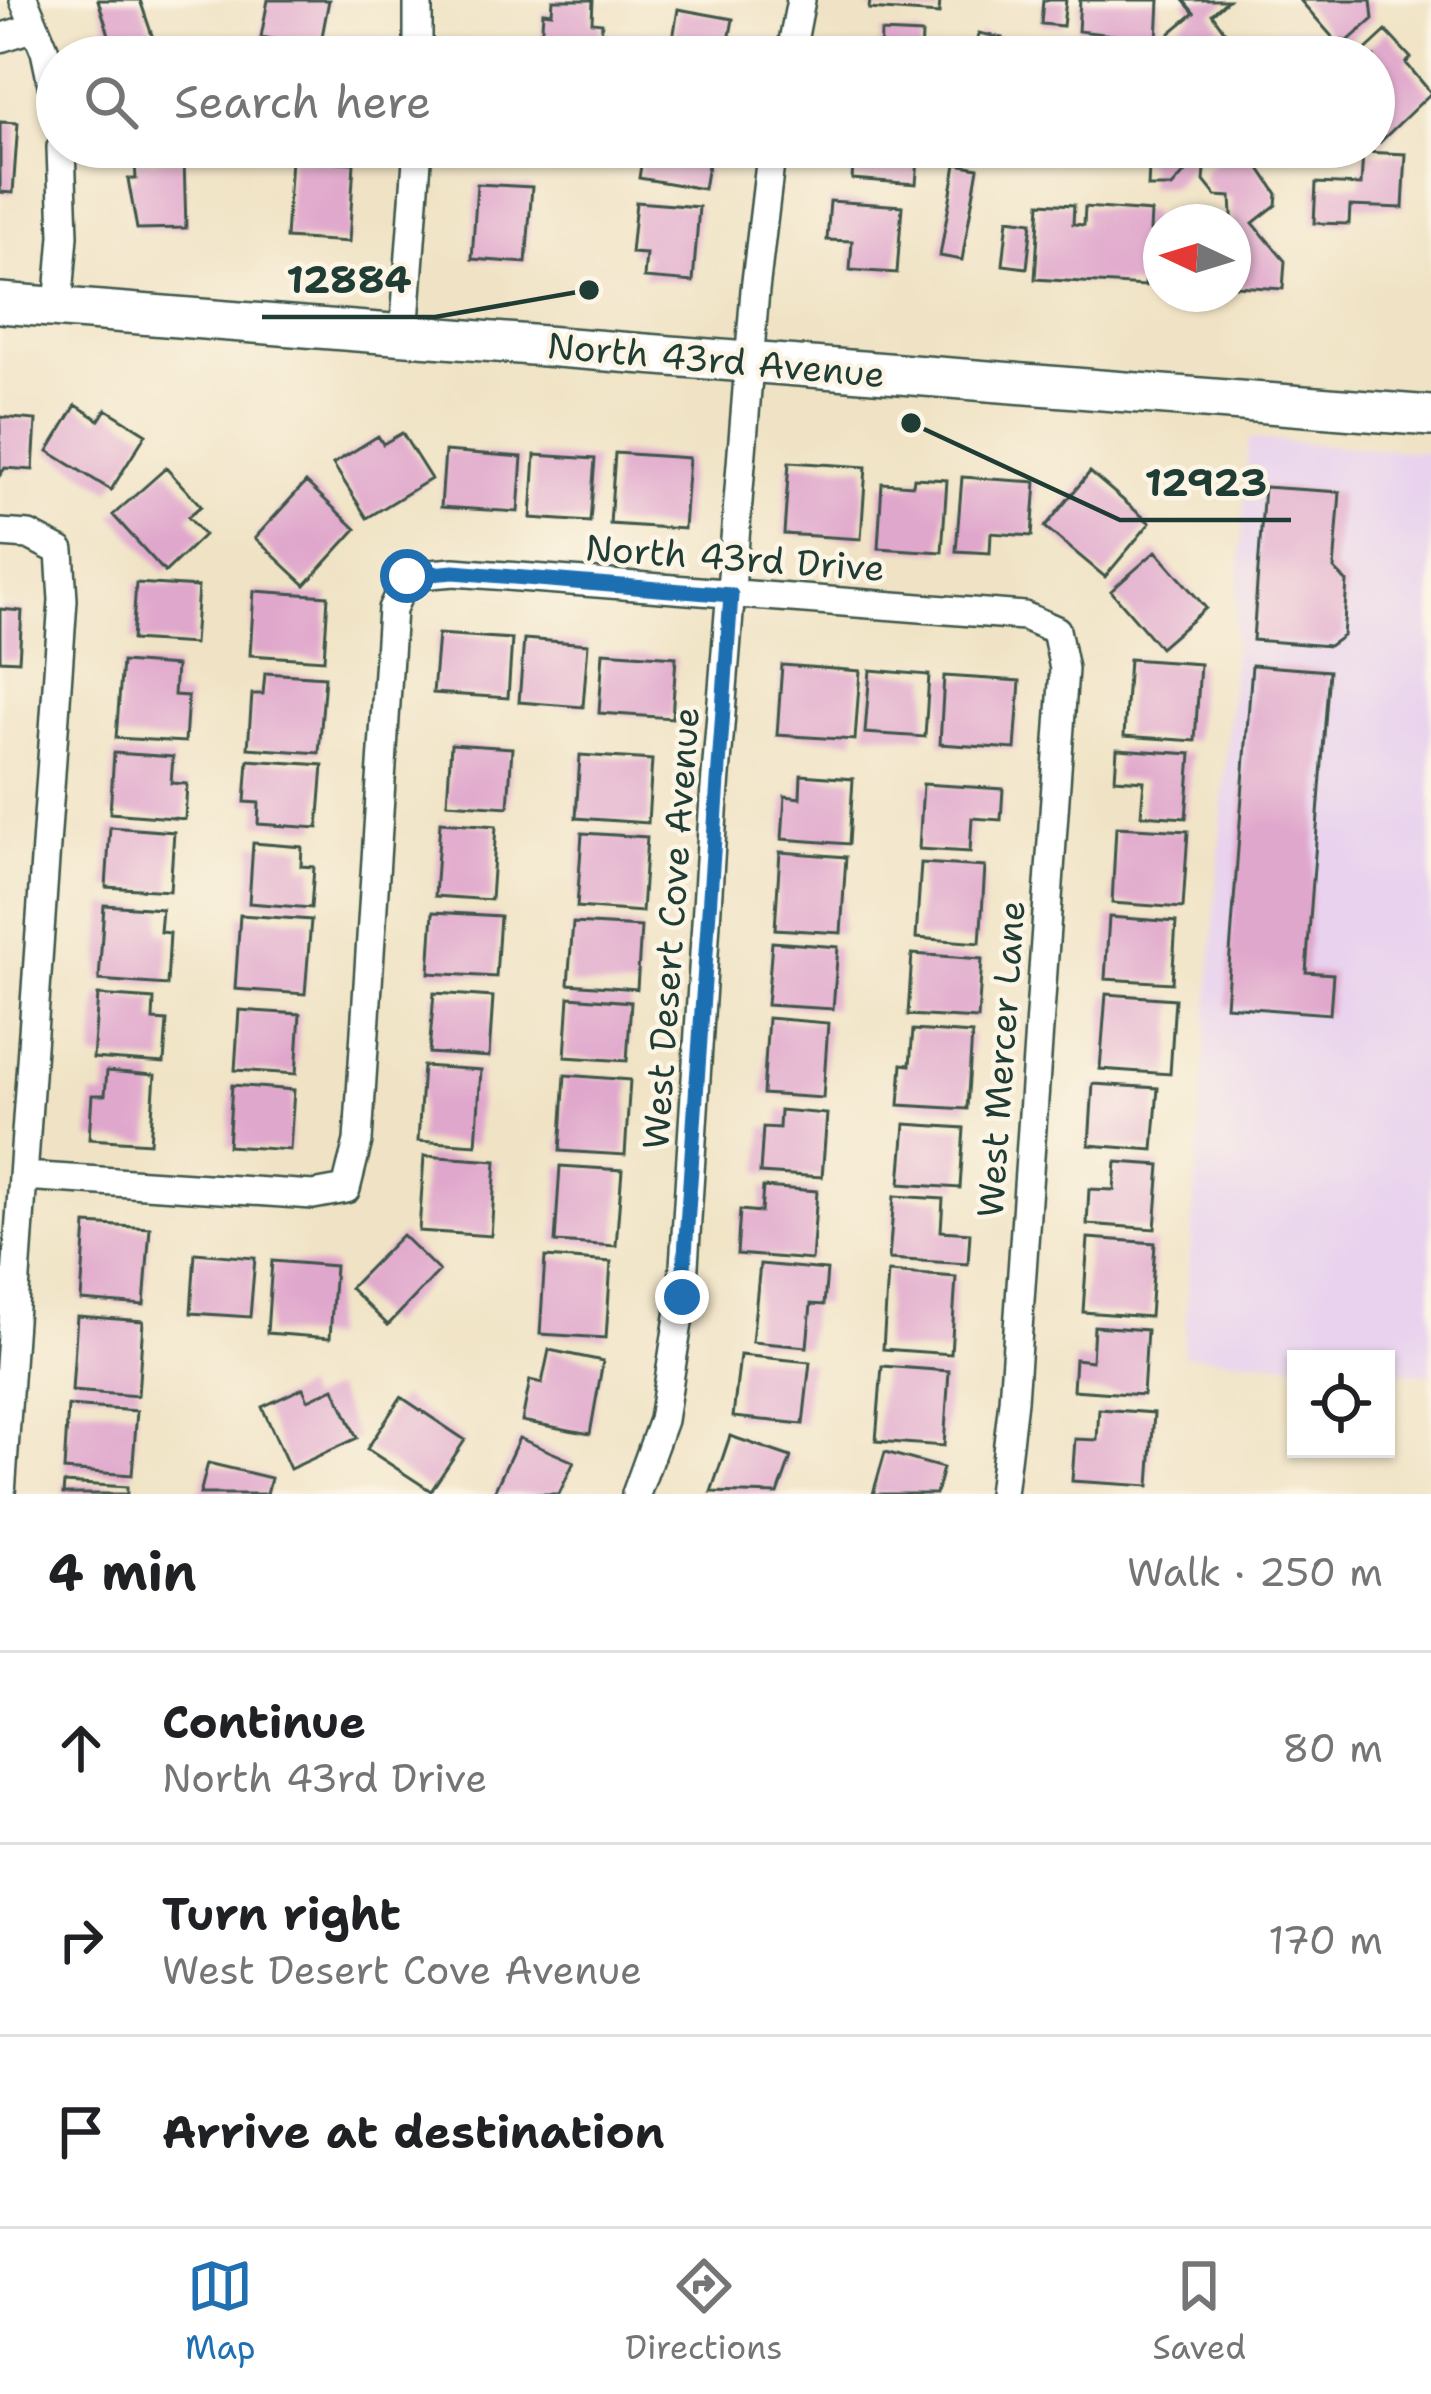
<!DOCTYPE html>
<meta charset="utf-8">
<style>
body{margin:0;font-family:"Shantell Sans",sans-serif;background:#f2f2f2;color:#202124}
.controls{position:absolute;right:36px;bottom:36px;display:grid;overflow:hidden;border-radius:0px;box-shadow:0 3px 9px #0004}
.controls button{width:108px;height:108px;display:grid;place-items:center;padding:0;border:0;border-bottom:3px solid #e0e0e0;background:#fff;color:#202124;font:60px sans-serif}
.compass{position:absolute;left:1143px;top:204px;width:108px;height:108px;border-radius:50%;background:#fff;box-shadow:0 3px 9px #0004;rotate:274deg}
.stop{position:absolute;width:36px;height:36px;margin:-27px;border:9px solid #1f6fb2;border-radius:50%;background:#fff}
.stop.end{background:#1f6fb2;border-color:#fff;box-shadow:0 3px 12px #0008}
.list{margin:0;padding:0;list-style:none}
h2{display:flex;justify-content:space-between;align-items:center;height:156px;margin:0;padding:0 48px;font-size:51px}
h2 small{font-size:39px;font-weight:400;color:#757577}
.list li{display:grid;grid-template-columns:78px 1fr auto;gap:36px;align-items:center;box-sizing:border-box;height:192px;padding:0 48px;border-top:3px solid #e0e0e0}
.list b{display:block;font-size:45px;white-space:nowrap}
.list p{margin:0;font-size:39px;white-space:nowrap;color:#757577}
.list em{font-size:39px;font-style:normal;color:#757577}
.icon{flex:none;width:66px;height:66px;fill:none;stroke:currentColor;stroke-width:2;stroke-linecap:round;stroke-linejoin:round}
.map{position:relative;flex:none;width:1431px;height:1494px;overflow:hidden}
.search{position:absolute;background:#fff;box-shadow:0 3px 9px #0004;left:36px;right:36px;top:36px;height:132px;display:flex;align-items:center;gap:30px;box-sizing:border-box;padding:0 42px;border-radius:66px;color:#757577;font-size:45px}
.sheet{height:732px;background:#fff}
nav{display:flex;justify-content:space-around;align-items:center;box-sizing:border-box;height:168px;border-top:3px solid #e0e0e0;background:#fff;font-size:33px;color:#757577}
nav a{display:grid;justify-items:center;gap:6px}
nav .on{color:#1f6fb2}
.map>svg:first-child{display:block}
</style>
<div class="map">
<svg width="1431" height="1494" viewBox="0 0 1431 1494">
<rect width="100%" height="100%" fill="#fcf5e5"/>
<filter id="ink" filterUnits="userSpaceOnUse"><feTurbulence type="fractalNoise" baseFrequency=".00833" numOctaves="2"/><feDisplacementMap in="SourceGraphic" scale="24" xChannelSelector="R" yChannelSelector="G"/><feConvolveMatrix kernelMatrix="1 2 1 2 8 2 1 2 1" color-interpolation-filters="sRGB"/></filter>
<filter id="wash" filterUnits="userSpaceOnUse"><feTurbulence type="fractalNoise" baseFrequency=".004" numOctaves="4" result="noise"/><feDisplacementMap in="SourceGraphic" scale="48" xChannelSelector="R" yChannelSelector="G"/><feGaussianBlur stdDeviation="2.7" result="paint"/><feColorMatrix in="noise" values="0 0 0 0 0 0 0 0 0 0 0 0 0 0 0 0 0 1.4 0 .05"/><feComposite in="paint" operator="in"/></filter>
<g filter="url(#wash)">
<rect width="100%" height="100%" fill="#f0e3c5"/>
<path fill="#e8d2ee" d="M1249,439L1431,453V1374L1386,1371V1359H1296V1364L1183,1355Z"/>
<g id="blocks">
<path fill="#e0a7cc" d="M98,0H140L155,44L116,57Z
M268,0H329L320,47L261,37Z
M553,0H593L592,22L602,23L600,57H540L543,12L552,13Z
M870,0H940L939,14L869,9Z
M1043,0H1066L1063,26L1041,24Z
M1080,0H1159L1157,40L1078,31Z
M1183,0H1228L1212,14L1243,57H1167L1170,33L1194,13Z
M1300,0H1371L1373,19L1348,41L1335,40Z
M678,9L733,19L726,57H670Z
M1386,31L1411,58L1406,63L1431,93L1380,142L1374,135V57H1358Z
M881,32L922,34L921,57H880Z
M979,33L1002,38L998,57H975Z
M0,122L18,123L13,193L0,192Z
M480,147H547L546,165L480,161Z
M644,147H711L704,189L639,178Z
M843,147H919L916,184L852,179L854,154L842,153Z
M1126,147H1195L1194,162L1172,187H1148L1149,167Z
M1230,148L1247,149L1277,194L1276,205L1253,223L1285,261L1283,289L1236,286L1231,197L1216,196L1204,181L1205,169Z
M1363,152L1406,154L1403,208L1350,206L1349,224L1314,223L1316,183L1361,185Z
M291,159L354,163L349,242L286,238Z
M184,160L186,228L137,229L128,179H136L135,161Z
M956,164L978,168L962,260L940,256Z
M477,184L532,187L526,263L472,259Z
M830,201L902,206L897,273L850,270L852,241L827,240Z
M636,202L699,207L693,282L644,278L646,254L631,253Z
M1040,203L1074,205L1073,224L1084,225L1085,207L1151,212L1150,231L1161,232V272L1146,271L1145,286L1035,279Z
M1008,219L1032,222L1027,268L1003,265Z
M76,405L99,420L106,409L146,434L111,490L48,451Z
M0,417L36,420L33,470L5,468L0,475Z
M402,433L431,479L367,518L333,464L378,436L383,444Z
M445,451L522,457L518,512L441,507Z
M615,453L689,458L684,529L610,524Z
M535,455L595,459L590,522L531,518Z
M789,462L866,467L861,539L784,534Z
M166,468L201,506L188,517L204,535L165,572L113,515Z
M1090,472L1150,523L1105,577L1045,527Z
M962,477L1036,482L1032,536L991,533L990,553L956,551Z
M914,478L947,480L942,552L878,548L882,483L913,485Z
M306,482L356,529L305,585L255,538Z
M1264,487L1340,492L1334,569L1347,582L1343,636L1329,646L1253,640Z
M1156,551L1206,608L1160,648L1111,591Z
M136,583L198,587L194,644L132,640Z
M254,591L328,596L324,660L250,655Z
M0,609L22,611L19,661L0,660Z
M438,634L512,639L508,698L433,693Z
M524,639L588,644L583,707L519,702Z
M603,652L676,657L672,718L599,713Z
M1129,659L1200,664L1195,741L1124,736Z
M122,662L176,666L174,695L188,696L185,742L116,738Z
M782,665L860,671L855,740L777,735Z
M1252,665L1329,671L1306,972L1333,974L1330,1014L1226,1006Z
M870,670L929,675L925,737L865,733Z
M265,673L325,677L319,753L248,748L252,694H263Z
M944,676L1020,681L1015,749L940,744Z
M451,744L512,748L508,807L447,803Z
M1117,749L1191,754L1186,818L1141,815L1144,781L1115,779Z
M114,753L173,757L171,783L187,784L185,819L110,813Z
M580,755L652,760L648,823L576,818Z
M248,760L323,765L318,828L258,824L259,803L245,802Z
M801,775L853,779L849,844L782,839L785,796L800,798Z
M923,784L1003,789L1001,820L972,818L970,852L919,849Z
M440,822L496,826L491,900L435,896Z
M110,827L174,832L170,891L106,887Z
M1116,827L1188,831L1183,908L1112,903Z
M582,833L647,837L642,912L577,907Z
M253,843L302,847L301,866L314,867L311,908L249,903Z
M780,852L846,857L841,933L775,929Z
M921,863L985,867L980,943L916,938Z
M104,905L162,909L160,932L170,933L167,985L99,980Z
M433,912L500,916L496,977L429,973Z
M240,915L311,920L305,994L235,989Z
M1109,917L1176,922L1172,983L1105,979Z
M573,923L641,927L637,989L568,984Z
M772,942L838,947L833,1009L767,1005Z
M912,954L982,959L978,1019L908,1015Z
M434,993L493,997L489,1057L429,1053Z
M1106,994L1175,999L1170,1074L1100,1069Z
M98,995L154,999L153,1020L167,1021L164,1063L93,1058Z
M569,997L631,1002L627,1061L565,1057Z
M239,1010L300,1014L296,1074L235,1070Z
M768,1018L828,1023L823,1098L763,1094Z
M913,1030L972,1034L967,1109L899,1105L902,1064L910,1065Z
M423,1066L481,1070L476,1145L418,1141Z
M107,1071L155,1075L150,1143L89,1139L92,1095H105Z
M565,1075L630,1080L625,1155L560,1151Z
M1093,1084L1158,1088L1153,1150L1089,1145Z
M232,1085L294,1090L290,1150L228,1146Z
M780,1110L827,1114L822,1177L760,1173L763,1127L779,1128Z
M905,1124L964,1128L960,1188L900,1184Z
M424,1156L496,1161L491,1236L419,1231Z
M1116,1162L1160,1165L1155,1229L1087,1224L1089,1189L1114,1190Z
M560,1166L622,1170L616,1246L555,1242Z
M763,1187L817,1191L812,1260L737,1254L740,1210L761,1212Z
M894,1196L943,1199L941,1231L970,1233L968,1264L889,1259Z
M86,1224L150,1228L144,1305L81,1300Z
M402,1235L439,1271L388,1325L350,1288Z
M1088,1238L1155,1243L1150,1317L1083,1312Z
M195,1253L255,1258L250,1317L191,1313Z
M545,1257L611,1262L606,1338L540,1334Z
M272,1261L335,1266L330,1338L267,1333Z
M760,1264L827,1270L824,1305L811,1304L807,1347L752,1342Z
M888,1272L956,1277L951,1354L883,1349Z
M77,1316L143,1321L138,1396L72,1391Z
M1094,1326L1147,1330L1143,1395L1073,1390L1075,1359L1092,1361Z
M549,1350L603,1361L590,1434L522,1421L530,1380L542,1383Z
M740,1355L810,1362L803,1424L733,1417Z
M882,1366L949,1371L944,1446L876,1441Z
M303,1388L308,1400L334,1388L357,1438L290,1469L262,1407Z
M401,1397L465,1440L431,1491L367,1449Z
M68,1406L137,1411L132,1475L64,1470Z
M1099,1409L1154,1413L1149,1486L1072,1481L1075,1439L1097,1440Z
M730,1436L791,1457L778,1494L711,1492Z
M519,1438L574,1462L559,1494H493Z
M885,1452L943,1468L936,1494H873Z
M208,1463L271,1478L267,1494H200Z
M64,1483L127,1487V1494H63Z"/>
</g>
</g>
<g filter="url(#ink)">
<use href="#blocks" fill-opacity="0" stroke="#3e564a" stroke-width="3"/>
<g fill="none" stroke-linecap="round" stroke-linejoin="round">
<g stroke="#3e564a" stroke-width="32">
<path id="minor" d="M24,0L45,51L57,108
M418,3V57
M0,38L35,27
M790,57L801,0
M58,308L64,236L61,147
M404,335L418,147
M0,533L29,535L60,551L63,600L1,1494
M24,1176L313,1195L346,1189L358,1141L392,609L407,576L454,572L1024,616L1056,630L1064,669L1013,1401L1002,1494
M636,1494L663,1420L682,1297L713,813L755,290L772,147"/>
</g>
<g stroke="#3e564a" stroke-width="44">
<path id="secondary" d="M0,303L1431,416"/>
</g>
<use href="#minor" stroke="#fff" stroke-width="27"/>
<use href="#secondary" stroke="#fff" stroke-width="39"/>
</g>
</g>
<g fill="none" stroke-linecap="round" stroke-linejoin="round" filter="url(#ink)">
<path stroke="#1f6fb2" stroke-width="15" d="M407,576L454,572L731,595L682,1297"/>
</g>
<g text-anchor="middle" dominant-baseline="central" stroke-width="9" stroke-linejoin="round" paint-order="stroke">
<g font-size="36" fill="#1f3d34" stroke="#fcf5e5">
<text transform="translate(716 360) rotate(5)">North 43rd Avenue</text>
<text transform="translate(735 558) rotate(4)">North 43rd Drive</text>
<text transform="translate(671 928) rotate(-86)">West Desert Cove Avenue</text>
<text transform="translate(1001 1059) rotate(-86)">West Mercer Lane</text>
</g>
</g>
<path fill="none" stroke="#1f3d34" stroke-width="4.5" d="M589 290L435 317H262M911 423L1120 520H1291"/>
<g fill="#1f3d34" stroke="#fcf5e5" stroke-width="4.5">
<circle cx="589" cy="290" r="12"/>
<circle cx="911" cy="423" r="12"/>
</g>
<g font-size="39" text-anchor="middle" font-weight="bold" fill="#1f3d34" stroke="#fcf5e5" stroke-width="9" stroke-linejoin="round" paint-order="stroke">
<text x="349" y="293">12884</text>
<text x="1206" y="496">12923</text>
</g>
</svg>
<div class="controls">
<button><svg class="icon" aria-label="locate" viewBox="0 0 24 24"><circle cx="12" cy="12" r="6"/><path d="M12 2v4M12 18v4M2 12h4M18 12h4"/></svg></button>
</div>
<svg class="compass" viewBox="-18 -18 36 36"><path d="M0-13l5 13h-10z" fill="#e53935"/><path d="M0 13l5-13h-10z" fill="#757577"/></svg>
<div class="stop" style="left:407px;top:576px"></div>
<div class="stop end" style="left:682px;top:1297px"></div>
<div class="search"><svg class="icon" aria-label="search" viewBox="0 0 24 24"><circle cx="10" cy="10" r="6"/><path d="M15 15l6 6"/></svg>Search here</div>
</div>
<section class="sheet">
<h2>4 min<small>Walk · 250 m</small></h2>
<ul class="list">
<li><svg class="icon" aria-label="ahead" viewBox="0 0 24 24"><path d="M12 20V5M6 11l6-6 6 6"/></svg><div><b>Continue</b><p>North 43rd Drive</p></div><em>80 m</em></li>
<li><svg class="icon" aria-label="right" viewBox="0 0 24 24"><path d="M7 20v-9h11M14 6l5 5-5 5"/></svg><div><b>Turn right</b><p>West Desert Cove Avenue</p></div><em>170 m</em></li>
<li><svg class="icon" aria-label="arrive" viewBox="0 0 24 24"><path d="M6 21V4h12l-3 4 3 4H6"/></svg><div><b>Arrive at destination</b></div></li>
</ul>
</section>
<nav>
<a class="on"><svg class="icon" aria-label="map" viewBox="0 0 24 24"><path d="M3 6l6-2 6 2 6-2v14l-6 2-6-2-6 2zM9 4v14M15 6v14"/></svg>Map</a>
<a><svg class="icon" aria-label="directions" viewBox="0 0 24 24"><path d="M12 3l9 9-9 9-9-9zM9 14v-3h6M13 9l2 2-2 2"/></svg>Directions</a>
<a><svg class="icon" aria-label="saved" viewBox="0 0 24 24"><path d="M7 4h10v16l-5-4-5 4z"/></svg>Saved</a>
</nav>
